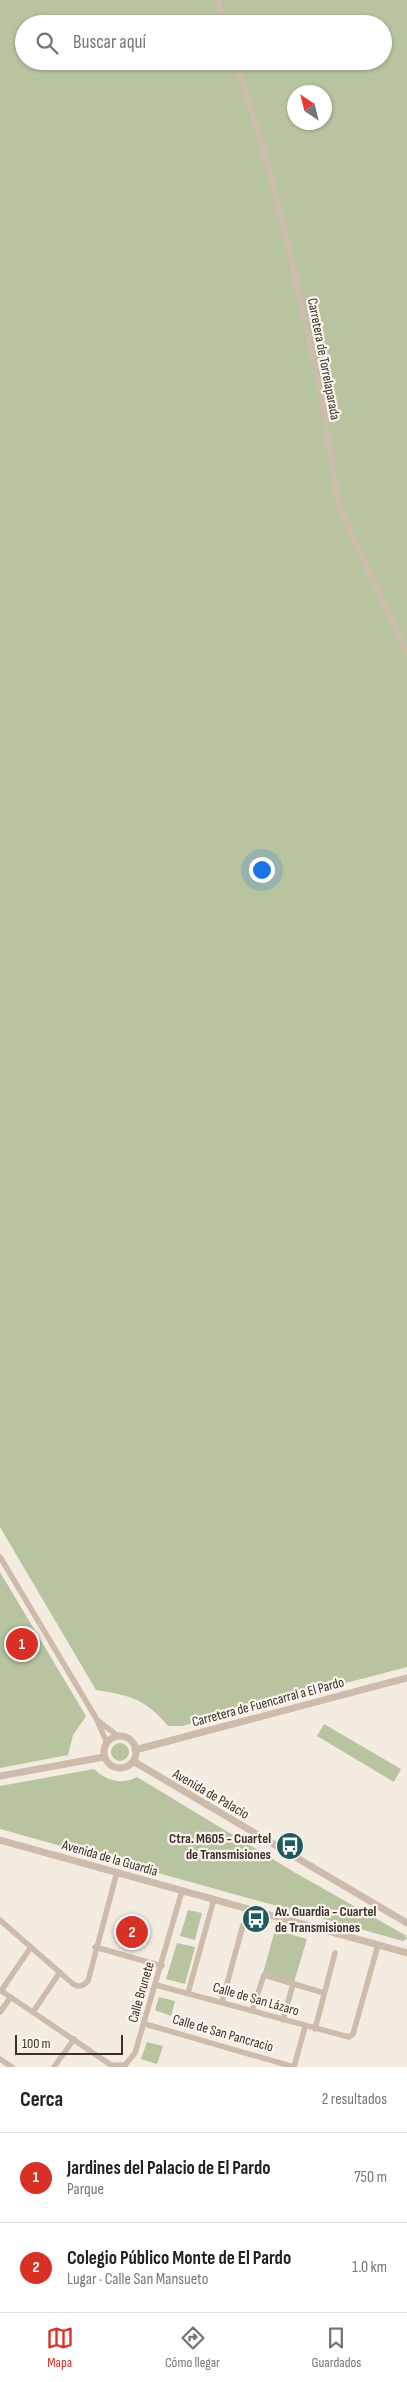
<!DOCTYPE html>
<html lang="es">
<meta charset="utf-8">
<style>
body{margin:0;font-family:"Sofia Sans Condensed",sans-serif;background:#f2f2f2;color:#222}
.compass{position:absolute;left:287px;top:85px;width:45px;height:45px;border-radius:50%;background:#fff;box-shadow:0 1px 4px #0004;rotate:325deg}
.scale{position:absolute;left:15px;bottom:12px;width:108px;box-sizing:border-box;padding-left:5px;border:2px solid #3b302b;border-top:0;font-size:14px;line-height:18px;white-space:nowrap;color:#3b302b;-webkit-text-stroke:4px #fbf5ee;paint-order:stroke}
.you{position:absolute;left:261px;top:869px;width:18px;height:18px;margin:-12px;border:4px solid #fff;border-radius:50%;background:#1a73e8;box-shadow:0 0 0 8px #1a73e833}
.badge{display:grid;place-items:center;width:32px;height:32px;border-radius:50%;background:#d93025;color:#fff;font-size:16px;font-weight:700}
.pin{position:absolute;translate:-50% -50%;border:2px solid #fff;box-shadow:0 1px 5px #0006}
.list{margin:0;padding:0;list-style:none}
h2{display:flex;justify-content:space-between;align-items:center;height:65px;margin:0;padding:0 20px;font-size:21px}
h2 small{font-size:16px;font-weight:400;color:#767676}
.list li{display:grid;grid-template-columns:32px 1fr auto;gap:15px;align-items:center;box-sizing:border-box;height:90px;padding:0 20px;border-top:1px solid #e0e0e0}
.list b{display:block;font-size:19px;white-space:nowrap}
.list p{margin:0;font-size:16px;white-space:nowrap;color:#767676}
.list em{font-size:16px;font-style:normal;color:#767676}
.icon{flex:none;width:28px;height:28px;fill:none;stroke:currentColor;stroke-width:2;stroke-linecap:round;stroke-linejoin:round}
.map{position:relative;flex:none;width:407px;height:2067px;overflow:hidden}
.search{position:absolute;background:#fff;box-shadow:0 1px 4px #0004;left:15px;right:15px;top:15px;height:55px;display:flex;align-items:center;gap:12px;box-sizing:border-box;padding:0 18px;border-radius:28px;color:#767676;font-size:19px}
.sheet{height:245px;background:#fff}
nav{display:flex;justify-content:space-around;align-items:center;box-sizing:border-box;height:70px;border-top:1px solid #e0e0e0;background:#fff;font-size:14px;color:#767676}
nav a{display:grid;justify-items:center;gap:2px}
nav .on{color:#d93025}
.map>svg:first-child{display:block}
</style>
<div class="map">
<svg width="407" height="2067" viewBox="0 0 407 2067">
<rect width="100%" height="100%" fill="#f4ebe1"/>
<path fill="#b8c4a0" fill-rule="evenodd" d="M0,0H407V1667L182,1726H168C146,1699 129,1695 96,1690L0,1527ZM24,24H383V61H24ZM294,92H324V122H294Z
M0,1572L86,1716L73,1735L68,1755L0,1768Z
M324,1724L401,1769L394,1782L317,1736Z
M111 1752a9 9 0 1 1 18 0a9 9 0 1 1-18 0Z
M94,1769C106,1781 122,1785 137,1777L294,1872L405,1935L407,1939L403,1941L0,1829V1786Z
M188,1910L202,1913L195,1940L180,1936Z
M275,1930L307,1939L294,1982L263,1973Z
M177,1943L195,1947L185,1984L166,1979Z
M159,1997L175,2001L171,2016L155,2010Z
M147,2042L163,2046L157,2064L141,2059Z"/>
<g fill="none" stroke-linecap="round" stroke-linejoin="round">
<path stroke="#cdbbac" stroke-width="5.5" d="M218,0L224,24
M236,61L263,148L287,241L321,393L339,507L407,653
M0,1557L96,1718L107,1743
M97,1720L118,1736
M0,1920L73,1984C79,1988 83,1986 88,1981L117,1872
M95,1947L162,1966
M156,1985L349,2037L353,2034L378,1945
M0,1990L111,2065H125
M1,1991L31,1947
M188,1993L214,1899
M222,2002L243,1925
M252,2011L264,1975L324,1993
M0,2012L11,1997
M33,2012L60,1972
M283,2020L293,1984
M145,2024L294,2067
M315,2029L335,1953
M0,2059L12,2067
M125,2065L135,2053L182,1891
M54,2067L74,2039
M294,2067L305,2027"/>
<path stroke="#cdbbac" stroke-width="7" d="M104 1752a16 16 0 1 1 32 0a16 16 0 1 1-32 0Z
M135,1750L407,1678
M133,1761L407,1923
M0,1776L104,1757
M0,1840L407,1953"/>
</g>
<defs>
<g id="bus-disc" transform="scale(1.4375)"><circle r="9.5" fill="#1f5a5e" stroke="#fbf5ee"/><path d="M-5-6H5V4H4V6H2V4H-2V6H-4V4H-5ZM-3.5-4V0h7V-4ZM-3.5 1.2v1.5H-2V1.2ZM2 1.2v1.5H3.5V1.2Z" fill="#fff"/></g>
</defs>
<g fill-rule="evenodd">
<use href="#bus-disc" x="290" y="1846"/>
<use href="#bus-disc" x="256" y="1919"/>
</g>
<g text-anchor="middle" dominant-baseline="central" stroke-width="4.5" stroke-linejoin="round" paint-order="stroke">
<g font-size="14" fill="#3b302b" stroke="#fbf5ee">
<text transform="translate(324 359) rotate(79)">Carretera de Torrelaparada</text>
<text transform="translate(268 1702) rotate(-15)">Carretera de Fuencarral a El Pardo</text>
<text transform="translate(211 1794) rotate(30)">Avenida de Palacio</text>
<text transform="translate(110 1858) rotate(16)">Avenida de la Guardia</text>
<text transform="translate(141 1992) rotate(-74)">Calle Brunete</text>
<text transform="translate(256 1999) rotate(16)">Calle de San Lázaro</text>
<text transform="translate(223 2033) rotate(16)">Calle de San Pancracio</text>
</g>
<g font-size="14" font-weight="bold" fill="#3b302b" stroke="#fbf5ee" text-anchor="end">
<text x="271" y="1838">Ctra. M605 - Cuartel<tspan x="271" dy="16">de Transmisiones</tspan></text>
<text x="275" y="1911" text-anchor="start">Av. Guardia - Cuartel<tspan x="275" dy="16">de Transmisiones</tspan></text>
</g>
</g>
</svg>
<svg class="compass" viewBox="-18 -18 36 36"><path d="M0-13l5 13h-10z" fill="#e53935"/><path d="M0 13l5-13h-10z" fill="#767676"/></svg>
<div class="scale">100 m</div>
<div class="you"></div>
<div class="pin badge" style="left:22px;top:1644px">1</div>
<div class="pin badge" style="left:132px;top:1932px">2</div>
<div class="search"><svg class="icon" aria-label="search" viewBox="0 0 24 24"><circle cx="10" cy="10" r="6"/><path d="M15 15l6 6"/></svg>Buscar aquí</div>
</div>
<section class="sheet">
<h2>Cerca<small>2 resultados</small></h2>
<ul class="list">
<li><span class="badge">1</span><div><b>Jardines del Palacio de El Pardo</b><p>Parque</p></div><em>750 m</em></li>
<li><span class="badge">2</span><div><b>Colegio Público Monte de El Pardo</b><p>Lugar · Calle San Mansueto</p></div><em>1.0 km</em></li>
</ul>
</section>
<nav>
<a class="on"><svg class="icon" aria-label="map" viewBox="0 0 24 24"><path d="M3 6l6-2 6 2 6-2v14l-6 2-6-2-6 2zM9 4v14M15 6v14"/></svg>Mapa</a>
<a><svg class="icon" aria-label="directions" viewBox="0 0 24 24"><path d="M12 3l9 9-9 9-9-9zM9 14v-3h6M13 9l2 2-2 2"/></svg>Cómo llegar</a>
<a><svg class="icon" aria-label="saved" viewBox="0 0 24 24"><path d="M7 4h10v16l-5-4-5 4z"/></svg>Guardados</a>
</nav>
